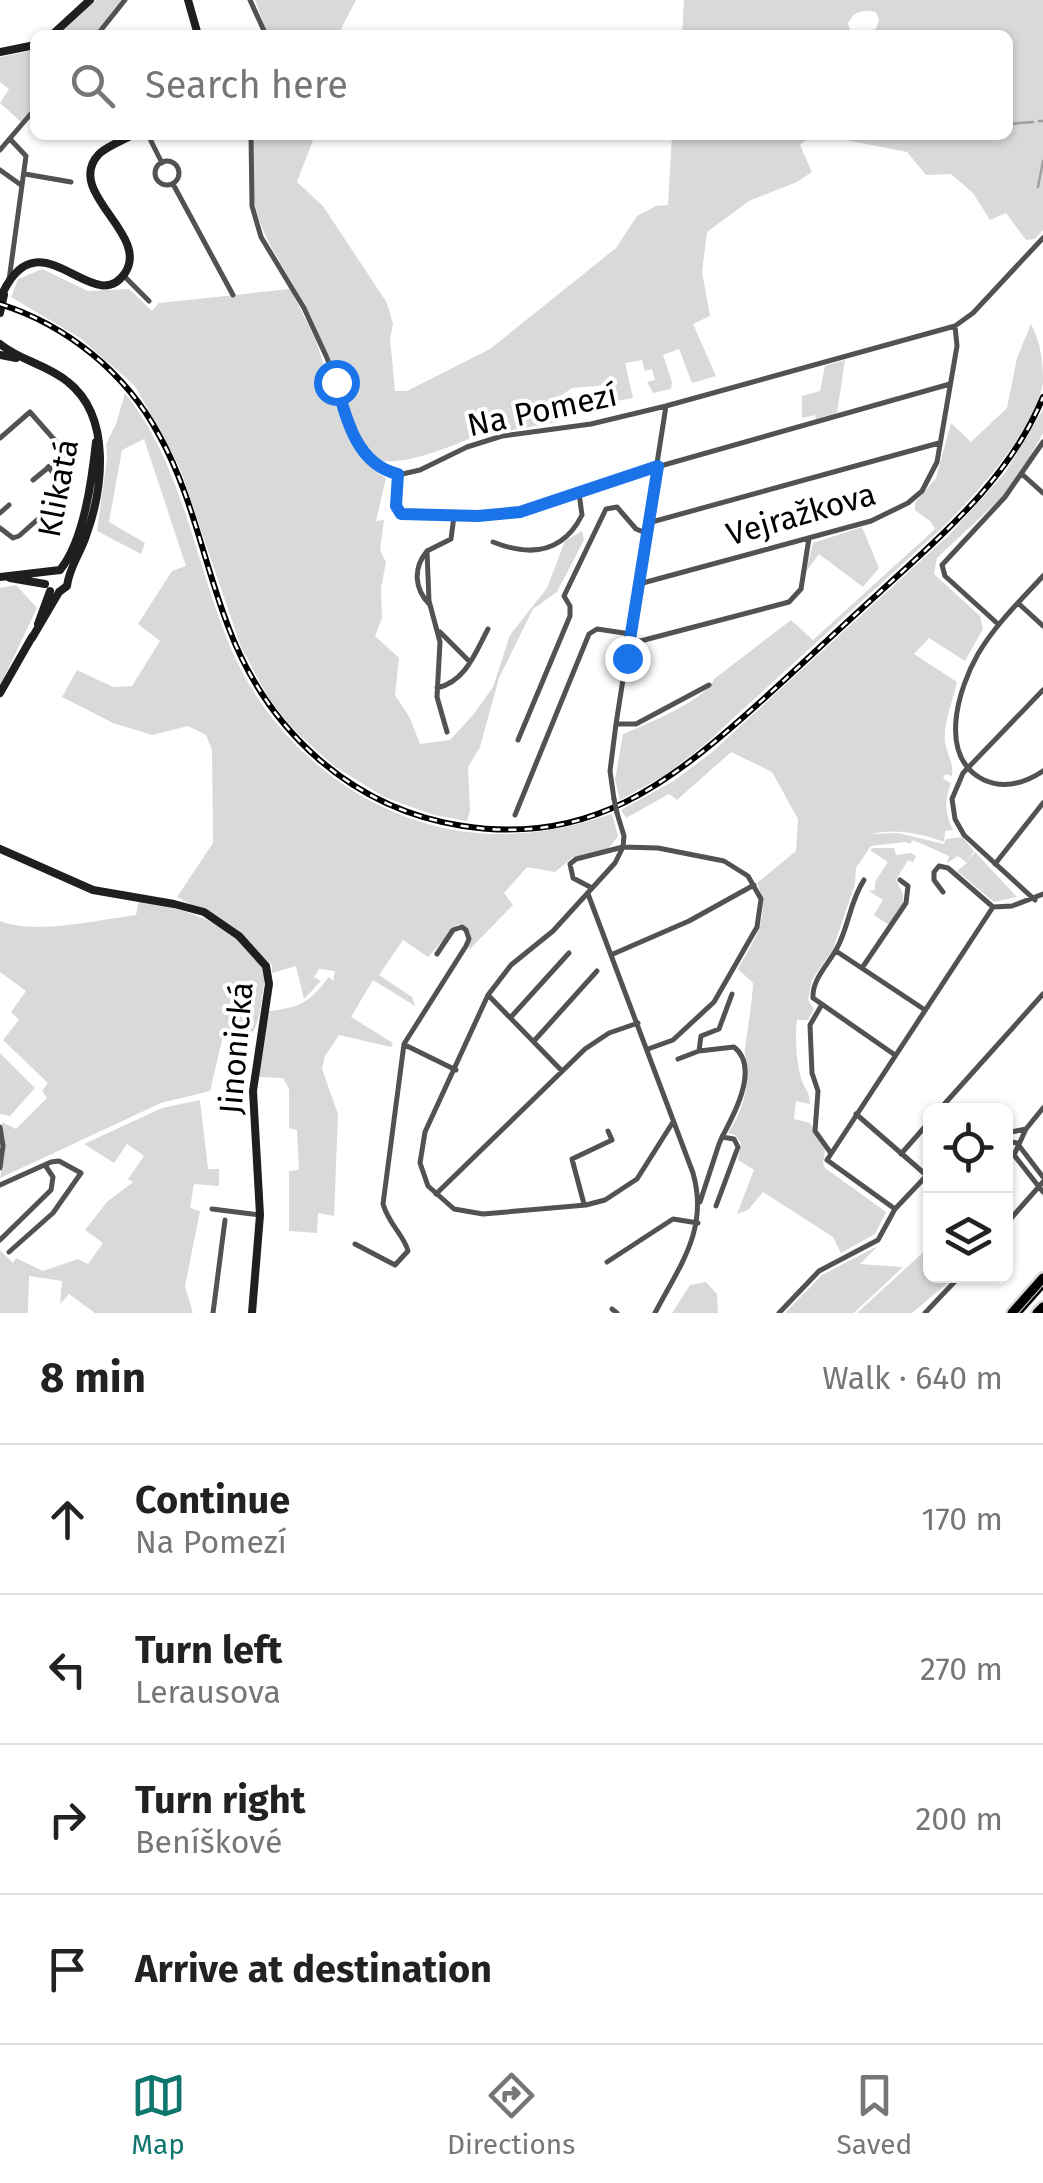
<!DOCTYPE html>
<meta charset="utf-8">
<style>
body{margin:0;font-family:"Fira Sans",sans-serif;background:#f6f6f6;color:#222}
.controls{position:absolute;right:30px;bottom:30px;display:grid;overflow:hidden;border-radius:15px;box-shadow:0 2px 8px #0004}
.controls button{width:90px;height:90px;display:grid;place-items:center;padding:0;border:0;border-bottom:2px solid #e0e0e0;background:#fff;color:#222;font:50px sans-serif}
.stop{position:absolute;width:30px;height:30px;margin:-22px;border:8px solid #1a73e8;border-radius:50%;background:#fff}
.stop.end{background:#1a73e8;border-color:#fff;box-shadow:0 2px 10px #0008}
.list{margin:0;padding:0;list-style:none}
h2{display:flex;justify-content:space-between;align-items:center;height:130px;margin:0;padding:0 40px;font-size:42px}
h2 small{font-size:32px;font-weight:400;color:#767676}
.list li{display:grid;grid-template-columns:65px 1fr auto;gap:30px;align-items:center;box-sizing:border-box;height:150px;padding:0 40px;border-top:2px solid #e0e0e0}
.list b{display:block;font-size:38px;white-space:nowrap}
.list p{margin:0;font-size:32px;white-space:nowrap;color:#767676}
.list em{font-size:32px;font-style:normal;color:#767676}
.icon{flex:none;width:55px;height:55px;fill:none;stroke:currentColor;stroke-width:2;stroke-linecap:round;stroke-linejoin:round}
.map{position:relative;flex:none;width:1043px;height:1313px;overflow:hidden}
.search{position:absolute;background:#fff;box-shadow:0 2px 8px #0004;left:30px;right:30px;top:30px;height:110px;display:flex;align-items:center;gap:25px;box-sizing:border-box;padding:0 35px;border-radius:15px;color:#767676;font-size:38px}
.sheet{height:730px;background:#fff}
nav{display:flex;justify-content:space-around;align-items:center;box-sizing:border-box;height:140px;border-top:2px solid #e0e0e0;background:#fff;font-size:28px;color:#767676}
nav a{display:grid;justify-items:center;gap:5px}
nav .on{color:#0f766e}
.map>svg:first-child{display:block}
</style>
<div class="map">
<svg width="1043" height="1313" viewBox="0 0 1043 1313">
<rect width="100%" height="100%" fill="#fff"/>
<path fill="#d9d9d9" d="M96,0H123L94,35H59Z
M255,0H356L338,35H268Z
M684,0H1043V230L1035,239L1026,240L1006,213L990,220L973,193L951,174L926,175L907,152L820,135H1008V35H861L876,29L879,20L876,12C862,9 855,11 848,23L851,34L859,35H682Z
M35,50V105L21,122L0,103L9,89L0,82V57Z
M254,135H315L297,182L323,206L387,303L393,324L390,339L395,391H407L490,349L616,248L637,216L656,206L668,205L672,135H812L800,145L812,172L797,182L749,201L707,232L702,272L710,316L693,324L716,376L692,383L679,349L663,355L672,382L671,389L653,393L647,382L655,380L652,369L645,371L642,360L625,363L633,398L612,402L607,385L572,388L552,402L557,422L506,431L498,424L490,431C463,440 385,479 366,452C349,429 344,397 336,371L332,368C323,347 316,323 304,303C266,236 244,217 254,135Z
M42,269L88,291L129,289L152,311L159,303L290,289C298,305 308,322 315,339C333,385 339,453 386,478L376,521L384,520L380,550L386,562L381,588L382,618L375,636L399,658L395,695L410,718L420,744L450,740L473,715L493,687L510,635L547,588L565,541L582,531L584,540L557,592L533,609L499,678L480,747L468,767L470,811L467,821L434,815L384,797L334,766L293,729L269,699L241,647L179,466L135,386L80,338L11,297L18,279Z
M1031,324C1041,343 1043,361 1043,383C1034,432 976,494 942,528L704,745L667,774L620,800L615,780L623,734C645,725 706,700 714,679L791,620L813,640L935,529L931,522L915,510V503L936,478L951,423L971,442L1007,408L1017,358Z
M845,360L837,413L816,419L815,415L802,418V396L820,391L825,366Z
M125,393C184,467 195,565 232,651C282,764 398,844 523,833C554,831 583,823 612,814L618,836L608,849L573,857L555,872L527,867L504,893L513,905L469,950L470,932L458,924L428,957L403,940L379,975L412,997L415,1006L373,980L351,1017L393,1043L391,1047L339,1035L325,1056L322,1069L338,1114L334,1216L318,1213L317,1233L289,1231V1171L299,1170L297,1130L289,1128V1089L283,1078L258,1077L269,1011C302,1007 308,1003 329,977L333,981L335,971L319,969L314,977L321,981L304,999L296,966L272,973V965L235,929L177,897L213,843L212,750L206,735L188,726L152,735L113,723L62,697L77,670L113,687L132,686L160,641L138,624L172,571L186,566L144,439L122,450L109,522L145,543L141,554L97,531L107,458L106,444L116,424Z
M1043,409V433L1028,460L1002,497L937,558L934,574L980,616L983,629L965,661L929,638L914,654L957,682C953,701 943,723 945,742C947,755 954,763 952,776L945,774L943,779L951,783C944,802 945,812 953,830L945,831L944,842C921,833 894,828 870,834L898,833L944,844L946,839L962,837L974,851L967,862L975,852L1017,897L994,902L957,871L967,863L958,856L947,863L949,856L913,840L910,844L906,842L871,846L856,868L855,884L833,949L812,980L808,1000L814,1009L808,1020H797C795,1039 796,1062 802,1081C806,1091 810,1093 810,1104L796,1101L794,1119L810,1123L825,1151L823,1163L825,1168L886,1212L875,1234L841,1253L833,1237L763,1192L748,1210L737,1214L754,1170L738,1160L741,1143L735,1135L728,1133C740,1115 748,1094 747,1072C747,1063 744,1056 745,1048C748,1026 752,1005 753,983L738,969C754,940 772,917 757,883L796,851L798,819L772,772L731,752L677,800L669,794L626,818L621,810L672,782L711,753L949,535L1005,473Z
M862,527L879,568L863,587L819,554L806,572L813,543Z
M16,585L37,608L0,686V588Z
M872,848H894L896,855L911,853L916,856L913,862L908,860L896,880L903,894V903L889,925L874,915L883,900L869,891L875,890V882L888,862L870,850Z
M139,901C181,907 240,925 262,966C266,975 264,987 262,997C260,1014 258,1027 247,1040L223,1036L210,1091L161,1103L0,1178L5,1151L2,1122L16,1129L47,1098L42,1091L48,1083L3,1040L19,1020L11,1012L26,991L0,972V921C35,935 97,920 136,915Z
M0,1053L35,1088L10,1116L0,1114Z
M200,1100L208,1169H219V1186L194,1184L190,1208L200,1211L185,1286L193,1313H95L69,1294L60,1304L62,1281L29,1276L28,1313H0V1250L13,1263L16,1258L43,1271L78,1259L88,1264L103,1243L85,1230L107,1202L133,1182L128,1179L144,1156L127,1144L114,1163L84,1144L162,1108Z
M878,1246L860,1264L903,1267L854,1313H785L822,1275Z
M930,1246V1276H956L912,1313H857Z
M706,1282L717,1294L718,1313H672L690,1285Z"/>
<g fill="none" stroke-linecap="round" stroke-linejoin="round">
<path stroke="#a0a0a0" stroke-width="2.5" d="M905,31L908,35
M1039,121H1043
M1008,124L1033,122
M1038,187L1043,161"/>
<g stroke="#dbdbdb" stroke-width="14">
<path id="primary" d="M1012,1313L1043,1278
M1037,1313L1043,1307"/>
</g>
<path stroke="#525252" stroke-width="5" d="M250,0L266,35
M97,35L125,0
M148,135L162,163
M251,135L252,206L261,237L304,308L327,358L357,441L371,463L387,472L398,475L420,470L467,447L502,436L591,424L666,406L955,326L973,313L1043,238
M0,150L35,109
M155 173a12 12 0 1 1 24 0a12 12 0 1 1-24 0Z
M0,170L21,185
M25,174L71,182
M173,184L233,295
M123,275L149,301
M9,280L26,156L10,139
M0,438L30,412L66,453L33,480
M398,475L396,506L401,514L498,515L539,507L625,476L950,384
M1023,475L1043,493
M0,513L9,505
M648,523L939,443
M0,528L13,538L19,536L64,496L65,487L48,467
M493,542C531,557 563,553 582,515L579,493
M427,551C413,568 414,589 430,605
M1043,576C1020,601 995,625 978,654C958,689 937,757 984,780C1004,789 1025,783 1043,771
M639,584L871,521L908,503L922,491L937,462L957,346L955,326
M1018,603L1043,626
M998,624L945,576L942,565L1005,497L1043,442
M440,632L470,662
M629,644L789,602L801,589L809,538
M437,688C466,681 475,653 488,629
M616,724H636L709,685
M447,732L437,697L440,642L429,601L427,551L451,539L454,516
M518,740L570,616V606L564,596L606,509L617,507L636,529L646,533
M614,799L610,771L616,724L666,406
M617,813L624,836L623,847L615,863L553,931L511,965L488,995L425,1132L420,1163L428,1186L454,1209L483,1214L586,1205L605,1200L637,1179L673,1122
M515,815L589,634L597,629L631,634
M995,864L1043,803
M864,880C850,901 849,926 837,948C828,965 812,979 813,998L895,1055
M592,888L573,878L570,864L576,859L623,847L658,848L724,861L748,876L761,899L757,927L714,1002L673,1040L648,1049
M943,892L934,880V872L939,866L948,868L993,907L1012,906L1043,894
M588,894L693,1173C709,1229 680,1265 655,1313
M1035,900L964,835L955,819L952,799L963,773L1043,690
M836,951L925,1010
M613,954L689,921L754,885
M862,968L906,903L908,886L900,880
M488,995L562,1071
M821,1006L810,1025L812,1073L818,1091L815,1131L830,1152
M511,1017L569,953
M534,1041L597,971
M405,1045L456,1070
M699,1051L734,1047C760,1067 734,1115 722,1137
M678,1059L699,1051L701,1036L719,1029L732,994
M1043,1108L1026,1129L1014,1155L1043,1192
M939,1110L1043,994
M856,1114L925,1174
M0,1127L3,1146L0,1168
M1006,1133L1026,1129
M1006,1141L1017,1143L1043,1177
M901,1154L930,1121
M0,1185L51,1162L59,1161L81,1173L53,1213L9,1252
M436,1194L585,1049L609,1033L638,1023
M700,1202L719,1144L722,1137L734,1139L738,1147L716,1206
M584,1204L572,1159L612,1140L608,1131
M212,1209L260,1215
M895,1209L827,1160L993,907
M1006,1224L1043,1182
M0,1240L51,1190L53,1177L45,1165
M355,1244L395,1265L408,1251C404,1235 389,1225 383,1204L404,1044L466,946L469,939L466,930L462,927L453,930L437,954
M607,1262L673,1219L698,1223
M612,1309L617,1313
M213,1313L225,1220
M779,1313L819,1271L878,1240L895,1209L930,1172
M925,1313L960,1276"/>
<path stroke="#1f1f1f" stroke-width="8" d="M188,0L198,35
M52,35L90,0
M0,52L35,45
M0,299C38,208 93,321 125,273C151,234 63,192 99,154C107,146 122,141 132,135
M0,313L4,295
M0,344C21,361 48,365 68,382C112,417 103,489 86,536C80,554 69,568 67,586L59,592L32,638
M0,355L16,358
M60,570C84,541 92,479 96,442
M0,577L60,570
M10,578L45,584
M38,624L50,591
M0,693L32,637
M0,849L93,890L174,904L204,912L239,936L266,966L269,984L253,1091L260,1215L252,1313"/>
<use href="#primary" stroke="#000" stroke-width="9"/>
<path stroke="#000" stroke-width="2.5" d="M1021,1313L1043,1288"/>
<g stroke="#000" stroke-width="6">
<path id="rail" d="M0,304C67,325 126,373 159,435C192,494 204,564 228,626C267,731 352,809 463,826C590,846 670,783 758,704C799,667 839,629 880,592C943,534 1010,478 1043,397"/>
</g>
<use href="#rail" stroke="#fff" stroke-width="2.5" stroke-dasharray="8" stroke-linecap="butt"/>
<path stroke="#525252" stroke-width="5" d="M614,799L617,813"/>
</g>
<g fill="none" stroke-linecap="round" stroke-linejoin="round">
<path stroke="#1a73e8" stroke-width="12" d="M336,382C346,419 357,465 398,474L396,506L401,514L478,516L520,512L658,466L627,658"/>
</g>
<g text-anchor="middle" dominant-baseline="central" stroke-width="8" stroke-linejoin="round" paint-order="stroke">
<g font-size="32" fill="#000" stroke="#fff">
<text transform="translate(542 410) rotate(-12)">Na Pomezí</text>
<text transform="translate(58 488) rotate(-79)">Klikatá</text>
<text transform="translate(801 514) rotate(-16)">Vejražkova</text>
<text transform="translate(236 1048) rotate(-85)">Jinonická</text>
</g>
</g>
</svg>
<div class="controls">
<button><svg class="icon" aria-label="locate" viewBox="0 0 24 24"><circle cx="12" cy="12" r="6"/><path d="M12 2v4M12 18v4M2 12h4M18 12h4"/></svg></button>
<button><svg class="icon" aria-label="layers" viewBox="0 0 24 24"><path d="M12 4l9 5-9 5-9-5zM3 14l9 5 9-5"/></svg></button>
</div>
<div class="stop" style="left:336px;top:382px"></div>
<div class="stop end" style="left:627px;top:658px"></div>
<div class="search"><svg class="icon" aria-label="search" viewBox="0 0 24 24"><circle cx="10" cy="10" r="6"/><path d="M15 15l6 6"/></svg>Search here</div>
</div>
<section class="sheet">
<h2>8 min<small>Walk · 640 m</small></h2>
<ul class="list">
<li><svg class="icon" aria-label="ahead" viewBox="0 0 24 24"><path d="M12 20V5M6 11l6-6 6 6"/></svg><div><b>Continue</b><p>Na Pomezí</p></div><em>170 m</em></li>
<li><svg class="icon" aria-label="left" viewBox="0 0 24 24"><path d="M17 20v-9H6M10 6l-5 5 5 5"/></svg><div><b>Turn left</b><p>Lerausova</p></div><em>270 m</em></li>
<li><svg class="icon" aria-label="right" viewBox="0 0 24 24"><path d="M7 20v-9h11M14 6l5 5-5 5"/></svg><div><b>Turn right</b><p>Beníškové</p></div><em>200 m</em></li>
<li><svg class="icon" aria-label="arrive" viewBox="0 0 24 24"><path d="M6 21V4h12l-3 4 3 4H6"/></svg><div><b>Arrive at destination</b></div></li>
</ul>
</section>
<nav>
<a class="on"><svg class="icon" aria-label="map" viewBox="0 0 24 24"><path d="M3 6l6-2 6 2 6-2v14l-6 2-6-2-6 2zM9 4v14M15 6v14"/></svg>Map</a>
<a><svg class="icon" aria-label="directions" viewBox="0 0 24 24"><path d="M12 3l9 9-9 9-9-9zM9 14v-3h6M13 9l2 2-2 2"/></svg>Directions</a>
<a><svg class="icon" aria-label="saved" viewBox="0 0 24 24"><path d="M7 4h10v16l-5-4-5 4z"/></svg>Saved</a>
</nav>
